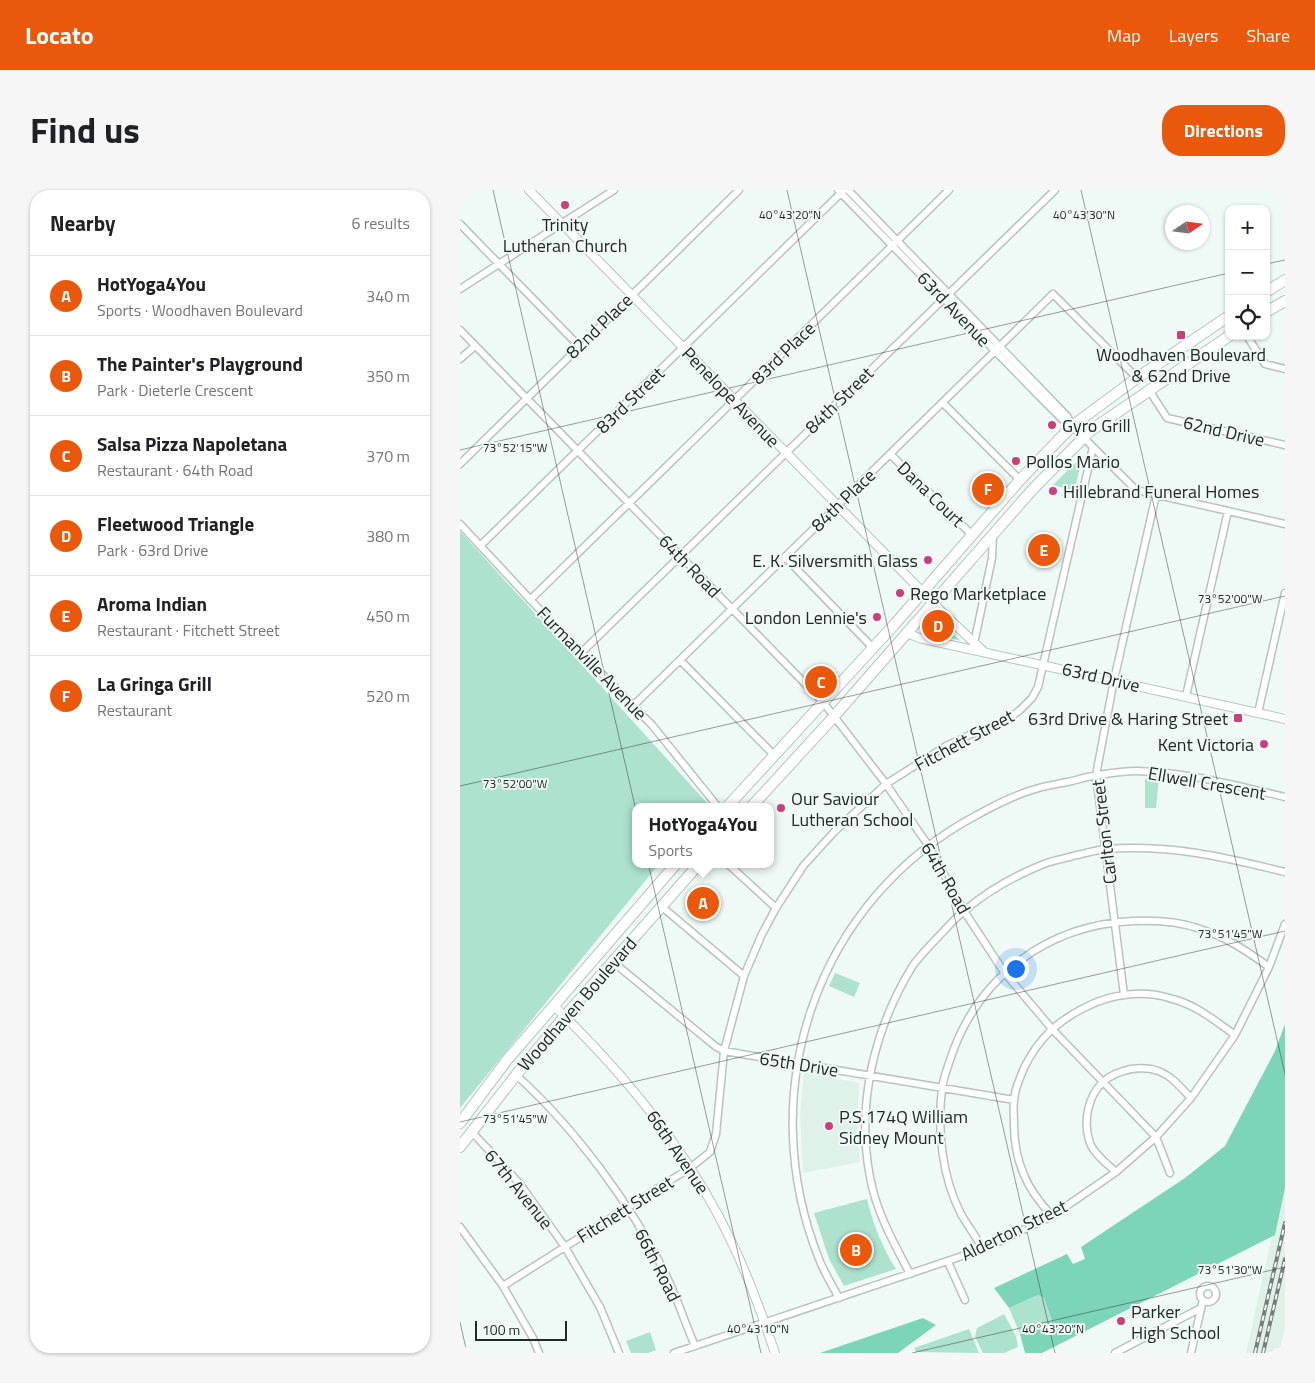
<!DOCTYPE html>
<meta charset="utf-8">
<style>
body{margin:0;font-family:"Titillium Web",sans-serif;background:#f6f6f6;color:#202124}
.controls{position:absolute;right:15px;top:15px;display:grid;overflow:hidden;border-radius:10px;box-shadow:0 1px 4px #0004}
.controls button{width:45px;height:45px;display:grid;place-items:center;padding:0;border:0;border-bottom:1px solid #e0e0e0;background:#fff;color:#202124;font:25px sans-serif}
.compass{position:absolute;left:705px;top:15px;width:45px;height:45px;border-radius:50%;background:#fff;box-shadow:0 1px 4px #0004;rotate:77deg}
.scale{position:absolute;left:15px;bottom:12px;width:92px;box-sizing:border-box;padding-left:5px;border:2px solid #232725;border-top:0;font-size:14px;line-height:18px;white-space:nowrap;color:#232725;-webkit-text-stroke:4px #effaf6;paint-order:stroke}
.you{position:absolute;left:555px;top:778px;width:18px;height:18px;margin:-12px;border:4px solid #fff;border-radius:50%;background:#1a73e8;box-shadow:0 0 0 8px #1a73e833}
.badge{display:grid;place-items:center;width:32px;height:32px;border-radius:50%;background:#ea580c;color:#fff;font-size:16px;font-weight:700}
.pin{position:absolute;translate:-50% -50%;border:2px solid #fff;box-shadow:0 1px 5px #0006}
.popup{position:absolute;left:172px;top:613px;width:142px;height:65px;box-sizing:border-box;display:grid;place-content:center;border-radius:10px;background:#fff;filter:drop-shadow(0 1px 4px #0005);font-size:16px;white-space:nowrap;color:#757577}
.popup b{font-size:19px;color:#202124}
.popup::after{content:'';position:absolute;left:50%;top:100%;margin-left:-10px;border:10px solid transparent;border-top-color:#fff}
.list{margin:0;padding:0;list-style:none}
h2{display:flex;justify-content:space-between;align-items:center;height:65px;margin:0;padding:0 20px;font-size:21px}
h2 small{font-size:16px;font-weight:400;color:#757577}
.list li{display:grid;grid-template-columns:32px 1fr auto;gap:15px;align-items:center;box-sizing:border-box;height:80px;padding:0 20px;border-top:1px solid #e0e0e0}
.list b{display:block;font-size:19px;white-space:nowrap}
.list p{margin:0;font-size:16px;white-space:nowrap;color:#757577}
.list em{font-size:16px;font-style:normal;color:#757577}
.icon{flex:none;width:28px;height:28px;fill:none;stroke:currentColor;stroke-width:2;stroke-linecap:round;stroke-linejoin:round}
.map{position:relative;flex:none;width:825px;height:1163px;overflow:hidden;border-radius:20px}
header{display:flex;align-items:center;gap:30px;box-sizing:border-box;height:70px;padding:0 25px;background:#ea580c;color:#fff}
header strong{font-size:24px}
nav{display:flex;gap:28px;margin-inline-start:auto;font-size:18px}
.intro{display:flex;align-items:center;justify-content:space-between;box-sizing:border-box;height:120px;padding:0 30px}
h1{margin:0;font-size:35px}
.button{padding:12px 22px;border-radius:20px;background:#ea580c;color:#fff;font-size:18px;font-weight:700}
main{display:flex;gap:30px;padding:0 30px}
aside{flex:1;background:#fff;border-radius:20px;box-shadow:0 1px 4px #0004}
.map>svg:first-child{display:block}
</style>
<header>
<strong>Locato</strong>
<nav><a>Map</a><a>Layers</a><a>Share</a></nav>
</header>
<div class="intro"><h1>Find us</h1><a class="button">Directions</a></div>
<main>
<aside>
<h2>Nearby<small>6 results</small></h2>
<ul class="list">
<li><span class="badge">A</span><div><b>HotYoga4You</b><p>Sports · Woodhaven Boulevard</p></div><em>340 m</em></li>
<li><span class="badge">B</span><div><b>The Painter's Playground</b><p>Park · Dieterle Crescent</p></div><em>350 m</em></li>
<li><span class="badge">C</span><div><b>Salsa Pizza Napoletana</b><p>Restaurant · 64th Road</p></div><em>370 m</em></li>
<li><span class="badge">D</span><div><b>Fleetwood Triangle</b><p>Park · 63rd Drive</p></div><em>380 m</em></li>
<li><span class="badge">E</span><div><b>Aroma Indian</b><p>Restaurant · Fitchett Street</p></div><em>450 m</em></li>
<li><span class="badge">F</span><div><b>La Gringa Grill</b><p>Restaurant</p></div><em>520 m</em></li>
</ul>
</aside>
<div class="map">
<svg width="825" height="1163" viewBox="0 0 825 1163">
<rect width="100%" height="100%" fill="#effaf6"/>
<path fill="#def2ea" d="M825,841V1138L820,1159L815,1158L814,1163H786L813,1041Z
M344,882L399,893L397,947L400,972L343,983L340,924Z"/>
<path fill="#ade2cf" d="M617,271L621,274L614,301L593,295Z
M0,341L248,614L246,617H176V674H199L0,918Z
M476,430H478L501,451L466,442Z
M685,589H699L696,618H685Z
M375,783L400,793L394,807L369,796Z
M407,1009C413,1034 422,1057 436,1079L384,1096L369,1069L354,1023Z
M578,1105L584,1108L592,1131L560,1144L549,1118Z
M544,1124L556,1146L558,1157L544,1163H523L515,1147L517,1138Z
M509,1139L519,1163L456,1162L454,1158Z
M190,1142L196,1160L188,1163H171L166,1151Z"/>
<path fill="#7dd5b9" d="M825,834V998L815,1045L582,1163H565L560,1144L592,1131L584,1108L578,1105L549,1118L534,1098L607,1064L613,1074L625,1069L621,1057L725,988L765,956L815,861Z
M463,1128L476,1135L438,1163H360Z"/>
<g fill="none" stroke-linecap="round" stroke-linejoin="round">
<g stroke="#b8c2be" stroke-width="9">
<path id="minor" d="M378,0L582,209L602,229L612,236L676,300L825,334
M388,0L607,226L612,235
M0,34L119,156
M0,99L154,0
M0,140L363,512L426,594L468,655L504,721L544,782L592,839L696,947L710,983
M787,146L805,174L825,179
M0,169L15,156
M689,200L707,228L825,255
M483,213L560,290
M430,264L512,345
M0,274L279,0
M0,334L95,436L192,535L258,617
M20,356L383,1
M325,367L413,458
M70,410L489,0
M514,454L532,368L533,345
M121,463L595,0
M220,470L314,565
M726,506L768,321
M173,516L593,104L677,188
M798,523L825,403
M268,674L316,718
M201,716L284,786
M153,772L255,856L264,861L554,910
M664,805L636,585L654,490L696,305
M56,885C114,937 172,1015 206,1085C217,1108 225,1133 235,1156
M12,942L60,994L105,1057L140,1117L159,1163
M656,982C647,974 634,964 630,953C623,933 627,907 643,892C650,885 662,881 671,879C679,878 690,878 698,881C711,885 721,898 731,908
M592,1026C581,1014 570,1000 564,985C557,969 554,951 554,934C554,926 553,918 554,911C554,900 560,888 564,878C578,849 598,830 628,816C652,804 683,800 709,808C735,814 754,830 775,845
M0,1037L43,1096L73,1148L79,1163
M523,1059C516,1047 508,1036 501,1024C482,987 477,940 482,899C483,889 487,879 490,870C517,787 587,735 673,731C695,730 719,731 740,739C766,747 787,761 809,777
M488,1072L505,1110
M450,1084C434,1053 416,1022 410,987C396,915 414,839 452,777C459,766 470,756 479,746C487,738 494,729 503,722C526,702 556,685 584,674C593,670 604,669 613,666C624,664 635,660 646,659C710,654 764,667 825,682
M740 1104a8 8 0 1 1 16 0a8 8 0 1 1-16 0Z
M43,1096L230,978L250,962L256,944L264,861L284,786L302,744L316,718L344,675L375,641L426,594L486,556L518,541L543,533L560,520L572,508L578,497L633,257
M379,1108C372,1095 364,1082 359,1069C292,901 356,710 517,625C533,616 551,607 569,601C582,596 598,594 612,591C620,589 629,586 638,585C651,583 664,581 677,581C727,582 777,596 825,607
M214,1163L523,1059L592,1026L656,982L696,947L731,908L775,845L809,777L825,734
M655,1163L741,1118
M731,1163L743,1110"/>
</g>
<g stroke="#b8c2be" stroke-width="10">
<path id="tertiary" d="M69,0L484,424L523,461
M447,443L459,448L825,529
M94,816C166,885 232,966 274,1057C290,1091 303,1127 315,1163"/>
</g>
<g stroke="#b8c2be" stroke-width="12">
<path id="primary" d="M806,102L825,90
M806,122L825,111
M267,617L434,435L560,290L612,236L677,188L769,126
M291,617L370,531L572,300L630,241L769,146
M0,933L47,870L216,674
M0,957L56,885L105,826L239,674"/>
</g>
<use href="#minor" stroke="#fff" stroke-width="6"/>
<use href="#tertiary" stroke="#fff" stroke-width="8"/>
<use href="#primary" stroke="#fff" stroke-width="10"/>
<g stroke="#767d7a" stroke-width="4">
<path id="rail" d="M795,1163L825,1033
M803,1163L825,1069"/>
</g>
<use href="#rail" stroke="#effaf6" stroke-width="2" stroke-dasharray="5.5" stroke-linecap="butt"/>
</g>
<path fill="none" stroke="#232725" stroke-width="1" stroke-opacity="0.45" d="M33,0L301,1163M327,0L595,1163M621,0L825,884M806,74L825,70M0,260L769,83M0,596L825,406M0,932L825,741M0,1132L7,1163M452,1163L825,1077"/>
<g fill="#c83f79" stroke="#effaf6" stroke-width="2">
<circle cx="105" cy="15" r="5"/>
<rect x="716" y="140" width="10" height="10" rx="2.5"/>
<circle cx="592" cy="235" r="5"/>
<circle cx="556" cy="271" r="5"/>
<circle cx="593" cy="301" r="5"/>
<circle cx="468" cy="370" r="5"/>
<circle cx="440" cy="403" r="5"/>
<circle cx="417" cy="427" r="5"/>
<rect x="773" y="523" width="10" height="10" rx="2.5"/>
<circle cx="804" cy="554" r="5"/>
<circle cx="321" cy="618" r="5"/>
<circle cx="369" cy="936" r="5"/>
<circle cx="661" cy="1131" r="5"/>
</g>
<g text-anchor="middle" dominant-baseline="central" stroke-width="4" stroke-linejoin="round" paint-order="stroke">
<g font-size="18" fill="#232725" stroke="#effaf6" text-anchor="start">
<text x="105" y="34" text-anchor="middle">Trinity<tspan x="105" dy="21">Lutheran Church</tspan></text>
<text x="721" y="164" text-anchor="middle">Woodhaven Boulevard<tspan x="721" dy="21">&amp; 62nd Drive</tspan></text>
<text x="602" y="235">Gyro Grill</text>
<text x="566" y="271">Pollos Mario</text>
<text x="603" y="301">Hillebrand Funeral Homes</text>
<text x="458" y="370" text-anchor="end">E. K. Silversmith Glass</text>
<text x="450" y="403">Rego Marketplace</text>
<text x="407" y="427" text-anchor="end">London Lennie's</text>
<text x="768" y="528" text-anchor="end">63rd Drive &amp; Haring Street</text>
<text x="794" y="554" text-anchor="end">Kent Victoria</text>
<text x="331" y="608">Our Saviour<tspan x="331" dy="21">Lutheran School</tspan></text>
<text x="379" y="926">P.S.174Q William<tspan x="379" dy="21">Sidney Mount</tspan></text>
<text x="671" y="1121">Parker<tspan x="671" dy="21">High School</tspan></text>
</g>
<g font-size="18" fill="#232725" stroke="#effaf6">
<text transform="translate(494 119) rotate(46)">63rd Avenue</text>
<text transform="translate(139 136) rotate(-44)">82nd Place</text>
<text transform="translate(323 163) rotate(-44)">83rd Place</text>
<text transform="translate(271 207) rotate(46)">Penelope Avenue</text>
<text transform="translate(170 210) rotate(-44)">83rd Street</text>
<text transform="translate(379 210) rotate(-44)">84th Street</text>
<text transform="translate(764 241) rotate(13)">62nd Drive</text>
<text transform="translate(471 304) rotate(44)">Dana Court</text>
<text transform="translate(383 310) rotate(-44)">84th Place</text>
<text transform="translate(230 376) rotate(46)">64th Road</text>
<text transform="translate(132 473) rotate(46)">Furmanville Avenue</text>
<text transform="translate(641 487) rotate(13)">63rd Drive</text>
<text transform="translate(504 550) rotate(-28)">Fitchett Street</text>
<text transform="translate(747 593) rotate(10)">Ellwell Crescent</text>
<text transform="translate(644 642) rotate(-97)">Carlton Street</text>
<text transform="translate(486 688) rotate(60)">64th Road</text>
<text transform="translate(117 814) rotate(-49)">Woodhaven Boulevard</text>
<text transform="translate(339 874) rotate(9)">65th Drive</text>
<text transform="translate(218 962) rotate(56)">66th Avenue</text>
<text transform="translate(59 999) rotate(51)">67th Avenue</text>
<text transform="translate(165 1019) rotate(-32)">Fitchett Street</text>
<text transform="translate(554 1040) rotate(-26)">Alderton Street</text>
<text transform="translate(198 1075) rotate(63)">66th Road</text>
</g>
</g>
<g font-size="12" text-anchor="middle" fill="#232725" stroke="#effaf6" stroke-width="4" stroke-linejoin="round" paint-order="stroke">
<text x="330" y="29">40°43'20"N</text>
<text x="624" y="29">40°43'30"N</text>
<text x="55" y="262">73°52'15"W</text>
<text x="770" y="413">73°52'00"W</text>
<text x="55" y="598">73°52'00"W</text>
<text x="770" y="748">73°51'45"W</text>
<text x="55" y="933">73°51'45"W</text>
<text x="770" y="1084">73°51'30"W</text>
<text x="298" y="1143">40°43'10"N</text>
<text x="593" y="1143">40°43'20"N</text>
</g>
</svg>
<div class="controls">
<button>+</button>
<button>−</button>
<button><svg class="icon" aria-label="locate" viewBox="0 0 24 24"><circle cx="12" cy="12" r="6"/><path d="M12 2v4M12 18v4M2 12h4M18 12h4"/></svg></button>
</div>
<svg class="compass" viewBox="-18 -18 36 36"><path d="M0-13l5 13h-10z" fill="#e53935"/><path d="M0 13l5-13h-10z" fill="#757577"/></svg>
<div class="scale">100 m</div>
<div class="you"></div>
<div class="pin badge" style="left:243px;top:713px">A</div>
<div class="popup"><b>HotYoga4You</b>Sports</div>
<div class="pin badge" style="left:396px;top:1060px">B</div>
<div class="pin badge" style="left:361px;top:492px">C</div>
<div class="pin badge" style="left:478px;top:436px">D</div>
<div class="pin badge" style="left:584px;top:360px">E</div>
<div class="pin badge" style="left:528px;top:299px">F</div>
</div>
</main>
